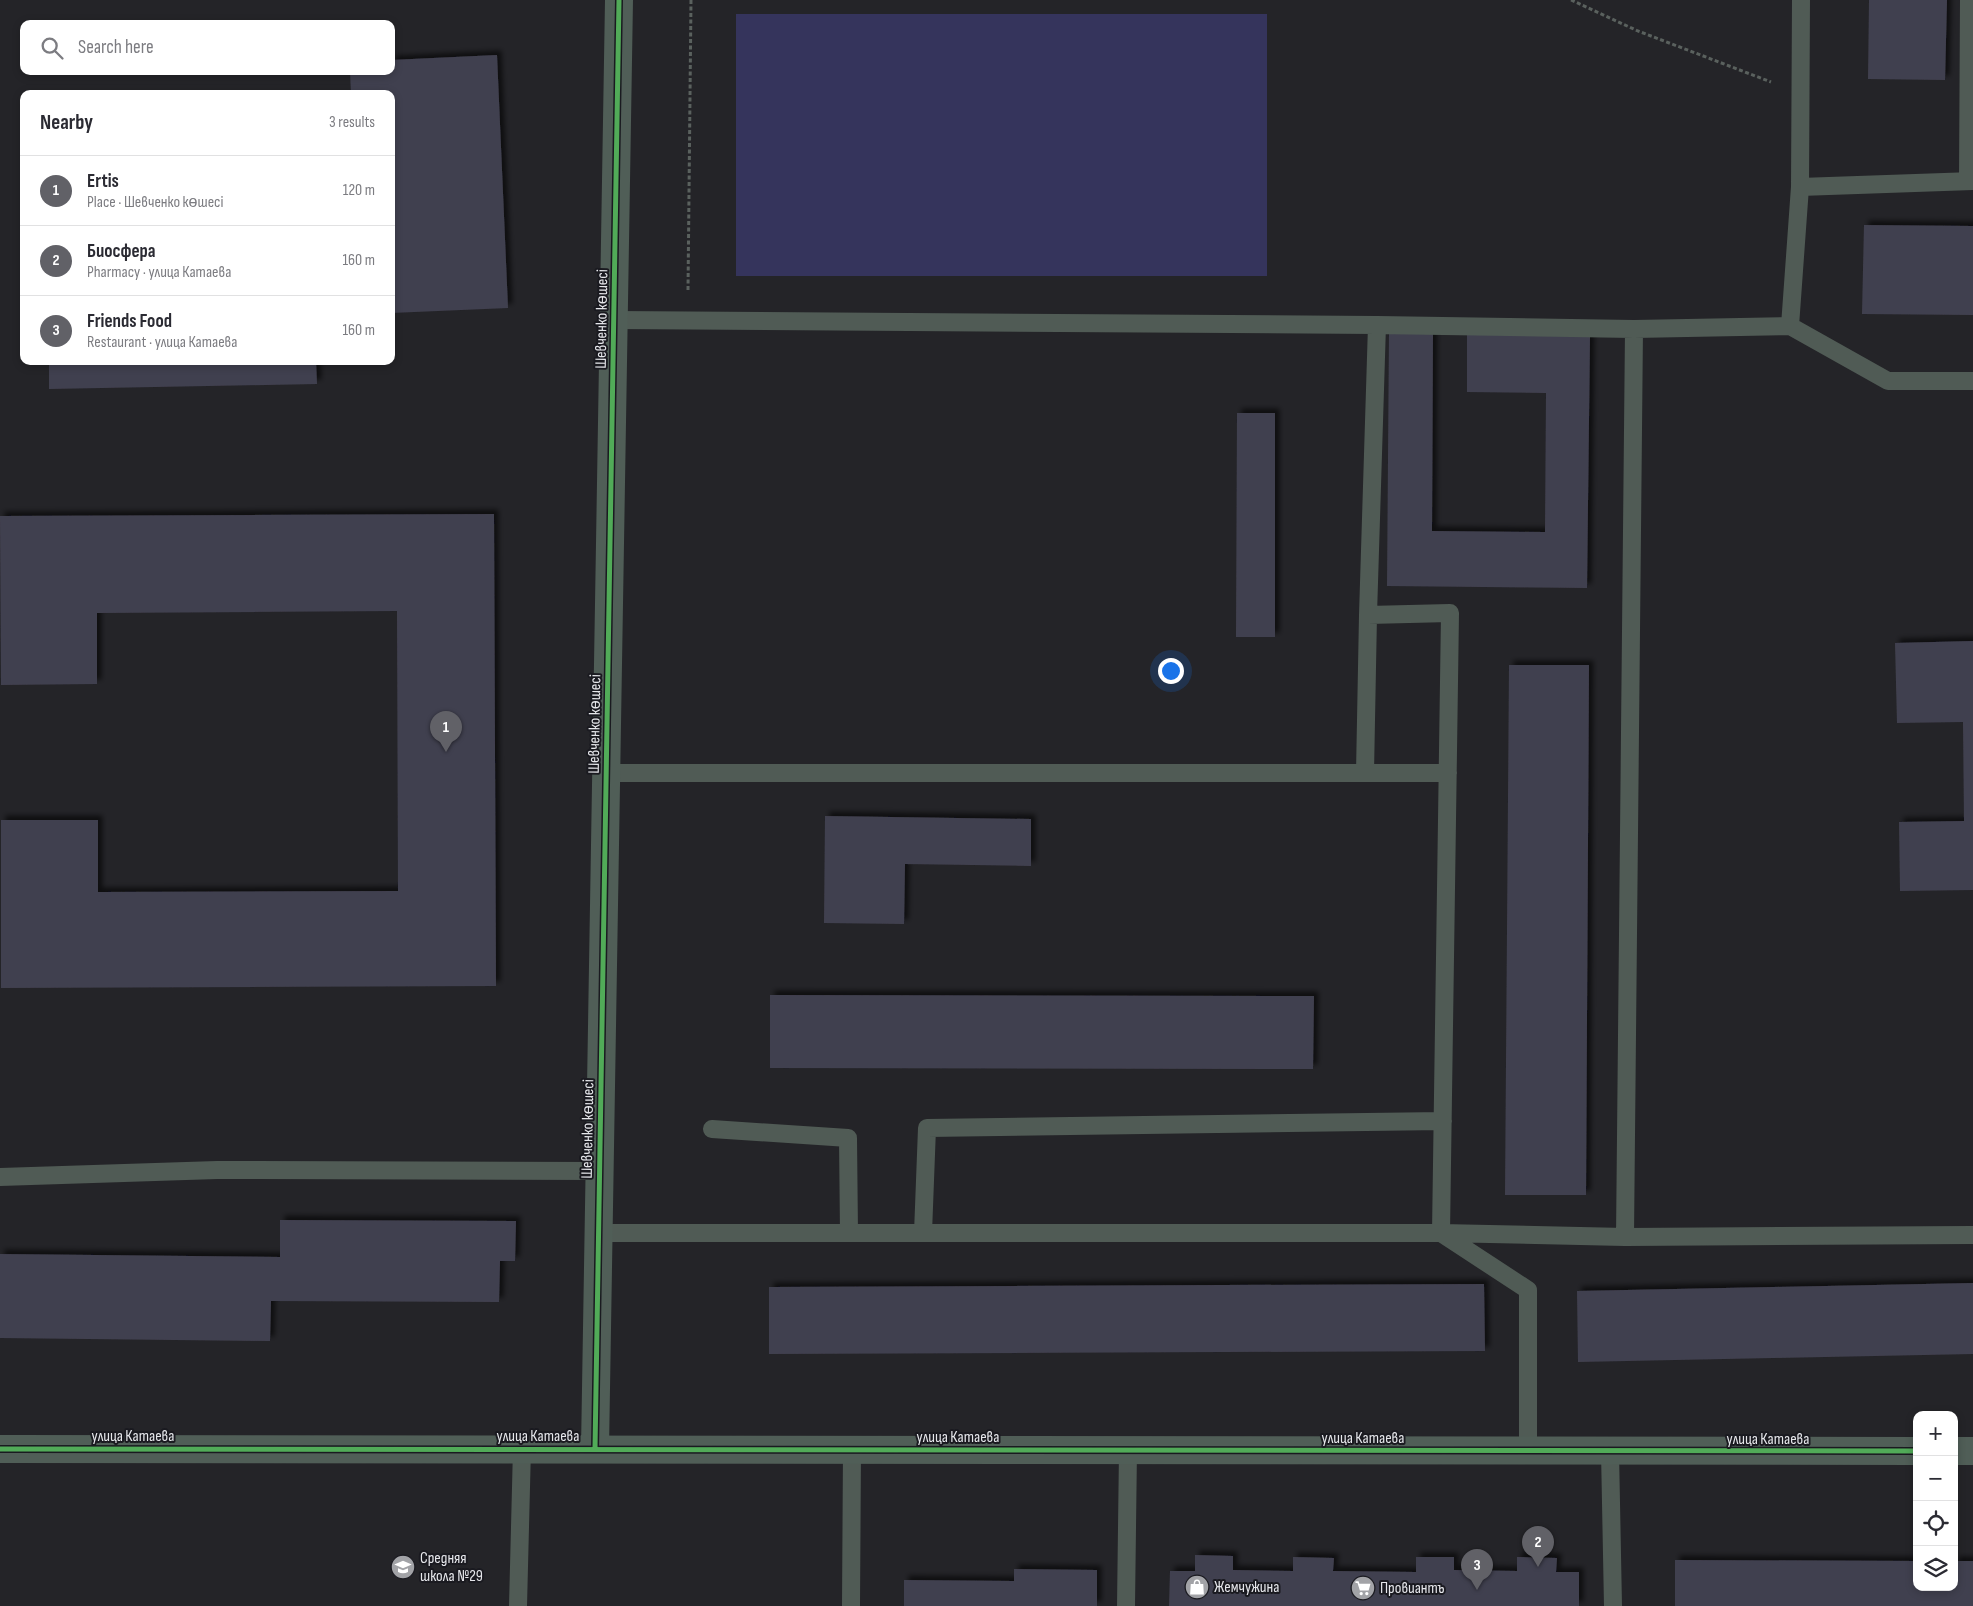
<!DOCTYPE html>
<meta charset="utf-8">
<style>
body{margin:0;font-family:"Sofia Sans Condensed",sans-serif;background:#f2f2f3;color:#2b2b33}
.controls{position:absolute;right:15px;bottom:15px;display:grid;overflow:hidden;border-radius:10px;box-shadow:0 2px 8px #0003}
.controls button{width:45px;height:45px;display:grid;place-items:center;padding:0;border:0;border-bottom:1px solid #e1e1e2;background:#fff;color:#2b2b33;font:25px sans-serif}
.you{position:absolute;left:1170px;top:670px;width:18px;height:18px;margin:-12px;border:4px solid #fff;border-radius:50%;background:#1a73e8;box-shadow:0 0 0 8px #1a73e833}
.badge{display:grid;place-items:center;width:32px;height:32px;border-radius:50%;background:#616167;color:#fff;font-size:16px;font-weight:700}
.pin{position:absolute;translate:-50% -41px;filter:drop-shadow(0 1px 2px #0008)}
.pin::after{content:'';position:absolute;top:26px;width:18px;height:15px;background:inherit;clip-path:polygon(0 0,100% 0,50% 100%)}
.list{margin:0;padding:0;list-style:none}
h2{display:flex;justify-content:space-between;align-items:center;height:65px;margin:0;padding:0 20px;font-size:21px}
h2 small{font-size:16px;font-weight:400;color:#7c7c81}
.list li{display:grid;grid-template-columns:32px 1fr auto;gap:15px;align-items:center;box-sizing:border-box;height:70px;padding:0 20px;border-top:1px solid #e1e1e2}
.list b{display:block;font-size:19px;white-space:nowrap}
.list p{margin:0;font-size:16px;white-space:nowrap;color:#7c7c81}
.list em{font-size:16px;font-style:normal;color:#7c7c81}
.icon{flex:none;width:28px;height:28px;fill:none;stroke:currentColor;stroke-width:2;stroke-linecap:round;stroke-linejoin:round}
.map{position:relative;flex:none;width:1973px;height:1606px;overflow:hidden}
.search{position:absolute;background:#fff;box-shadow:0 2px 8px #0003;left:20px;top:20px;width:375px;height:55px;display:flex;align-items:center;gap:12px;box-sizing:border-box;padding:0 18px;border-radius:10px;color:#7c7c81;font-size:19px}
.panel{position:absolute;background:#fff;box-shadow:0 2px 8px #0003;left:20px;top:90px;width:375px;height:275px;border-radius:10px}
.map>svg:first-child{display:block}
</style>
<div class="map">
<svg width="1973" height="1606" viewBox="0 0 1973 1606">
<defs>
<filter id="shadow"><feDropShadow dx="4.5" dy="-4.5" stdDeviation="2.5" flood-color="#0009"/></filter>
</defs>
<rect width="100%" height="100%" fill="#242428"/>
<path fill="#35345c" d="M736,14H1267V276H736Z"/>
<path fill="#41404f" filter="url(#shadow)" d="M1869,0H1947L1945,80L1868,79Z
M497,55L508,308L391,313V94H351L350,71H391V60Z
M1864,225L1973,226V315L1862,314Z
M1389,332H1433L1432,531L1545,532L1546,393L1467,392V332L1590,336L1587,588L1387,586Z
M49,361H316L317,384L49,389Z
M1237,413H1275V637H1236Z
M494,514L496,986L1,988V820H98V892L398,891L397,611L97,613V684L1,685L0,516Z
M1973,641V890L1900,891L1899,822L1964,821L1963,722L1897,723L1895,643Z
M1509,665H1589L1586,1195H1505Z
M825,816L1031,819V866L905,864L904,924L824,923Z
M770,995L1314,996L1313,1069L770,1068Z
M280,1220L516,1221L515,1261H500L499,1302L271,1301L270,1341L0,1338V1254L280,1257Z
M1973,1283V1354L1578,1362L1577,1291Z
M1484,1284L1485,1351L769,1354V1287Z
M1195,1555L1233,1556V1570L1293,1571V1557L1334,1558L1333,1571L1416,1572V1557H1454V1570L1517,1571V1557L1557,1558L1556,1572H1579V1606H1169L1170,1571H1195Z
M1675,1560L1917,1561V1587H1954V1561H1973V1606H1675Z
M1014,1569L1097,1570V1606H904V1580L1014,1581Z"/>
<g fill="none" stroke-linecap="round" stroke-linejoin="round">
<path stroke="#5a615e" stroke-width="3" stroke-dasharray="4 2.5" stroke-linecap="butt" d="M1571,0L1638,31L1771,82
M688,290L691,0"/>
<path stroke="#505b55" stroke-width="18" d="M1801,0L1800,187L1973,181
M1968,181L1969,0
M614,320L1377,325L1368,615L1450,613L1441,1233L1528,1290V1450
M1377,325L1634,329L1625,1237
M1790,326L1800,187
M1634,329L1790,326L1888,381H1973
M607,773H1448
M1365,773L1368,615
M712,1129L848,1138L849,1233
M0,1177L217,1170L600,1171
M599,1233H1441L1625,1237L1973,1235
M923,1233L927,1128L1443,1121
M1610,1451L1613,1606
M518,1606L522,1448
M851,1606L852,1449
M1126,1606L1128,1450"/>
<path stroke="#505e57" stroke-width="28" d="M0,1449L1917,1451
M595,1449L619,0
M1954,1451H1973"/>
<g stroke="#1a1a20" stroke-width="8">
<path id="cycleway" d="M0,1449L1917,1451
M595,1449L619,0"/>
</g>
<use href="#cycleway" stroke="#51ab58" stroke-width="5"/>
</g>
<defs>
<g id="school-disc" transform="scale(1.25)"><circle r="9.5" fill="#a2a3a7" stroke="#1a1a20"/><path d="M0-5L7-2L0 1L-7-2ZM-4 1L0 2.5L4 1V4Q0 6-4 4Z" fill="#fff"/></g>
<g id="shop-disc" transform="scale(1.25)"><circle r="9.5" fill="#a2a3a7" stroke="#1a1a20"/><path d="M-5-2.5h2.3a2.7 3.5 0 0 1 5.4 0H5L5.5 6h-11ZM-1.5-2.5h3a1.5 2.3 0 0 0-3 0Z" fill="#fff"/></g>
<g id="supermarket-disc" transform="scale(1.25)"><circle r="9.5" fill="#a2a3a7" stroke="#1a1a20"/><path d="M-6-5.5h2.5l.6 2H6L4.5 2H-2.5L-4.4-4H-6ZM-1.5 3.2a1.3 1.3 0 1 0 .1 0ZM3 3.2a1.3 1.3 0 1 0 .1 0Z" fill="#fff"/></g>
</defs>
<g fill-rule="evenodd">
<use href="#school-disc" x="403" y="1567"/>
<use href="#shop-disc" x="1197" y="1587"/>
<use href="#supermarket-disc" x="1363" y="1588"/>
</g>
<g text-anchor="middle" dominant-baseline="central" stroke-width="4" stroke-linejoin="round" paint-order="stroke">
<g font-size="16" fill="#e6e7eb" stroke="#1a1a20">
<text transform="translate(602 319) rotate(-89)">Шевченко көшесі</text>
<text transform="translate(595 724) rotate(-89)">Шевченко көшесі</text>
<text transform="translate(588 1129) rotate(-89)">Шевченко көшесі</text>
<text x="133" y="1436">улица Катаева</text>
<text x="538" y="1436">улица Катаева</text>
<text x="958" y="1437">улица Катаева</text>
<text x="1363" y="1438">улица Катаева</text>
<text x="1768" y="1439">улица Катаева</text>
</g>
<g font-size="16" fill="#e6e7eb" stroke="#1a1a20" text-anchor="start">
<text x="420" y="1558">Средняя<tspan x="420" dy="18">школа №29</tspan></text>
<text x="1214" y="1587">Жемчужина</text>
<text x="1380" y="1588">Провиантъ</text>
</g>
</g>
</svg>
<div class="controls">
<button>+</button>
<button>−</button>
<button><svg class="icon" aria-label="locate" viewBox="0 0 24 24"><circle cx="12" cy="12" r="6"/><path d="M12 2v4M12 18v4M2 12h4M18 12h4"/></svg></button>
<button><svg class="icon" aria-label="layers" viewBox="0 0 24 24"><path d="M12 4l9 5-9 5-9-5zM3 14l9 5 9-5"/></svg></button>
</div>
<div class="you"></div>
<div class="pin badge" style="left:446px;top:752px">1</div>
<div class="pin badge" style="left:1538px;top:1567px">2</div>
<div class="pin badge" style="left:1477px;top:1590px">3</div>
<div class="search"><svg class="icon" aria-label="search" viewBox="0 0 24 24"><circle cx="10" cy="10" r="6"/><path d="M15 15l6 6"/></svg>Search here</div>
<section class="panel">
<h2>Nearby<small>3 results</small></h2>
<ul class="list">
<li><span class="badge">1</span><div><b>Ertis</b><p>Place · Шевченко көшесі</p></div><em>120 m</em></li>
<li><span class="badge">2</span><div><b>Биосфера</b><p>Pharmacy · улица Катаева</p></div><em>160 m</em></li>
<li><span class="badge">3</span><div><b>Friends Food</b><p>Restaurant · улица Катаева</p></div><em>160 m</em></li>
</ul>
</section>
</div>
